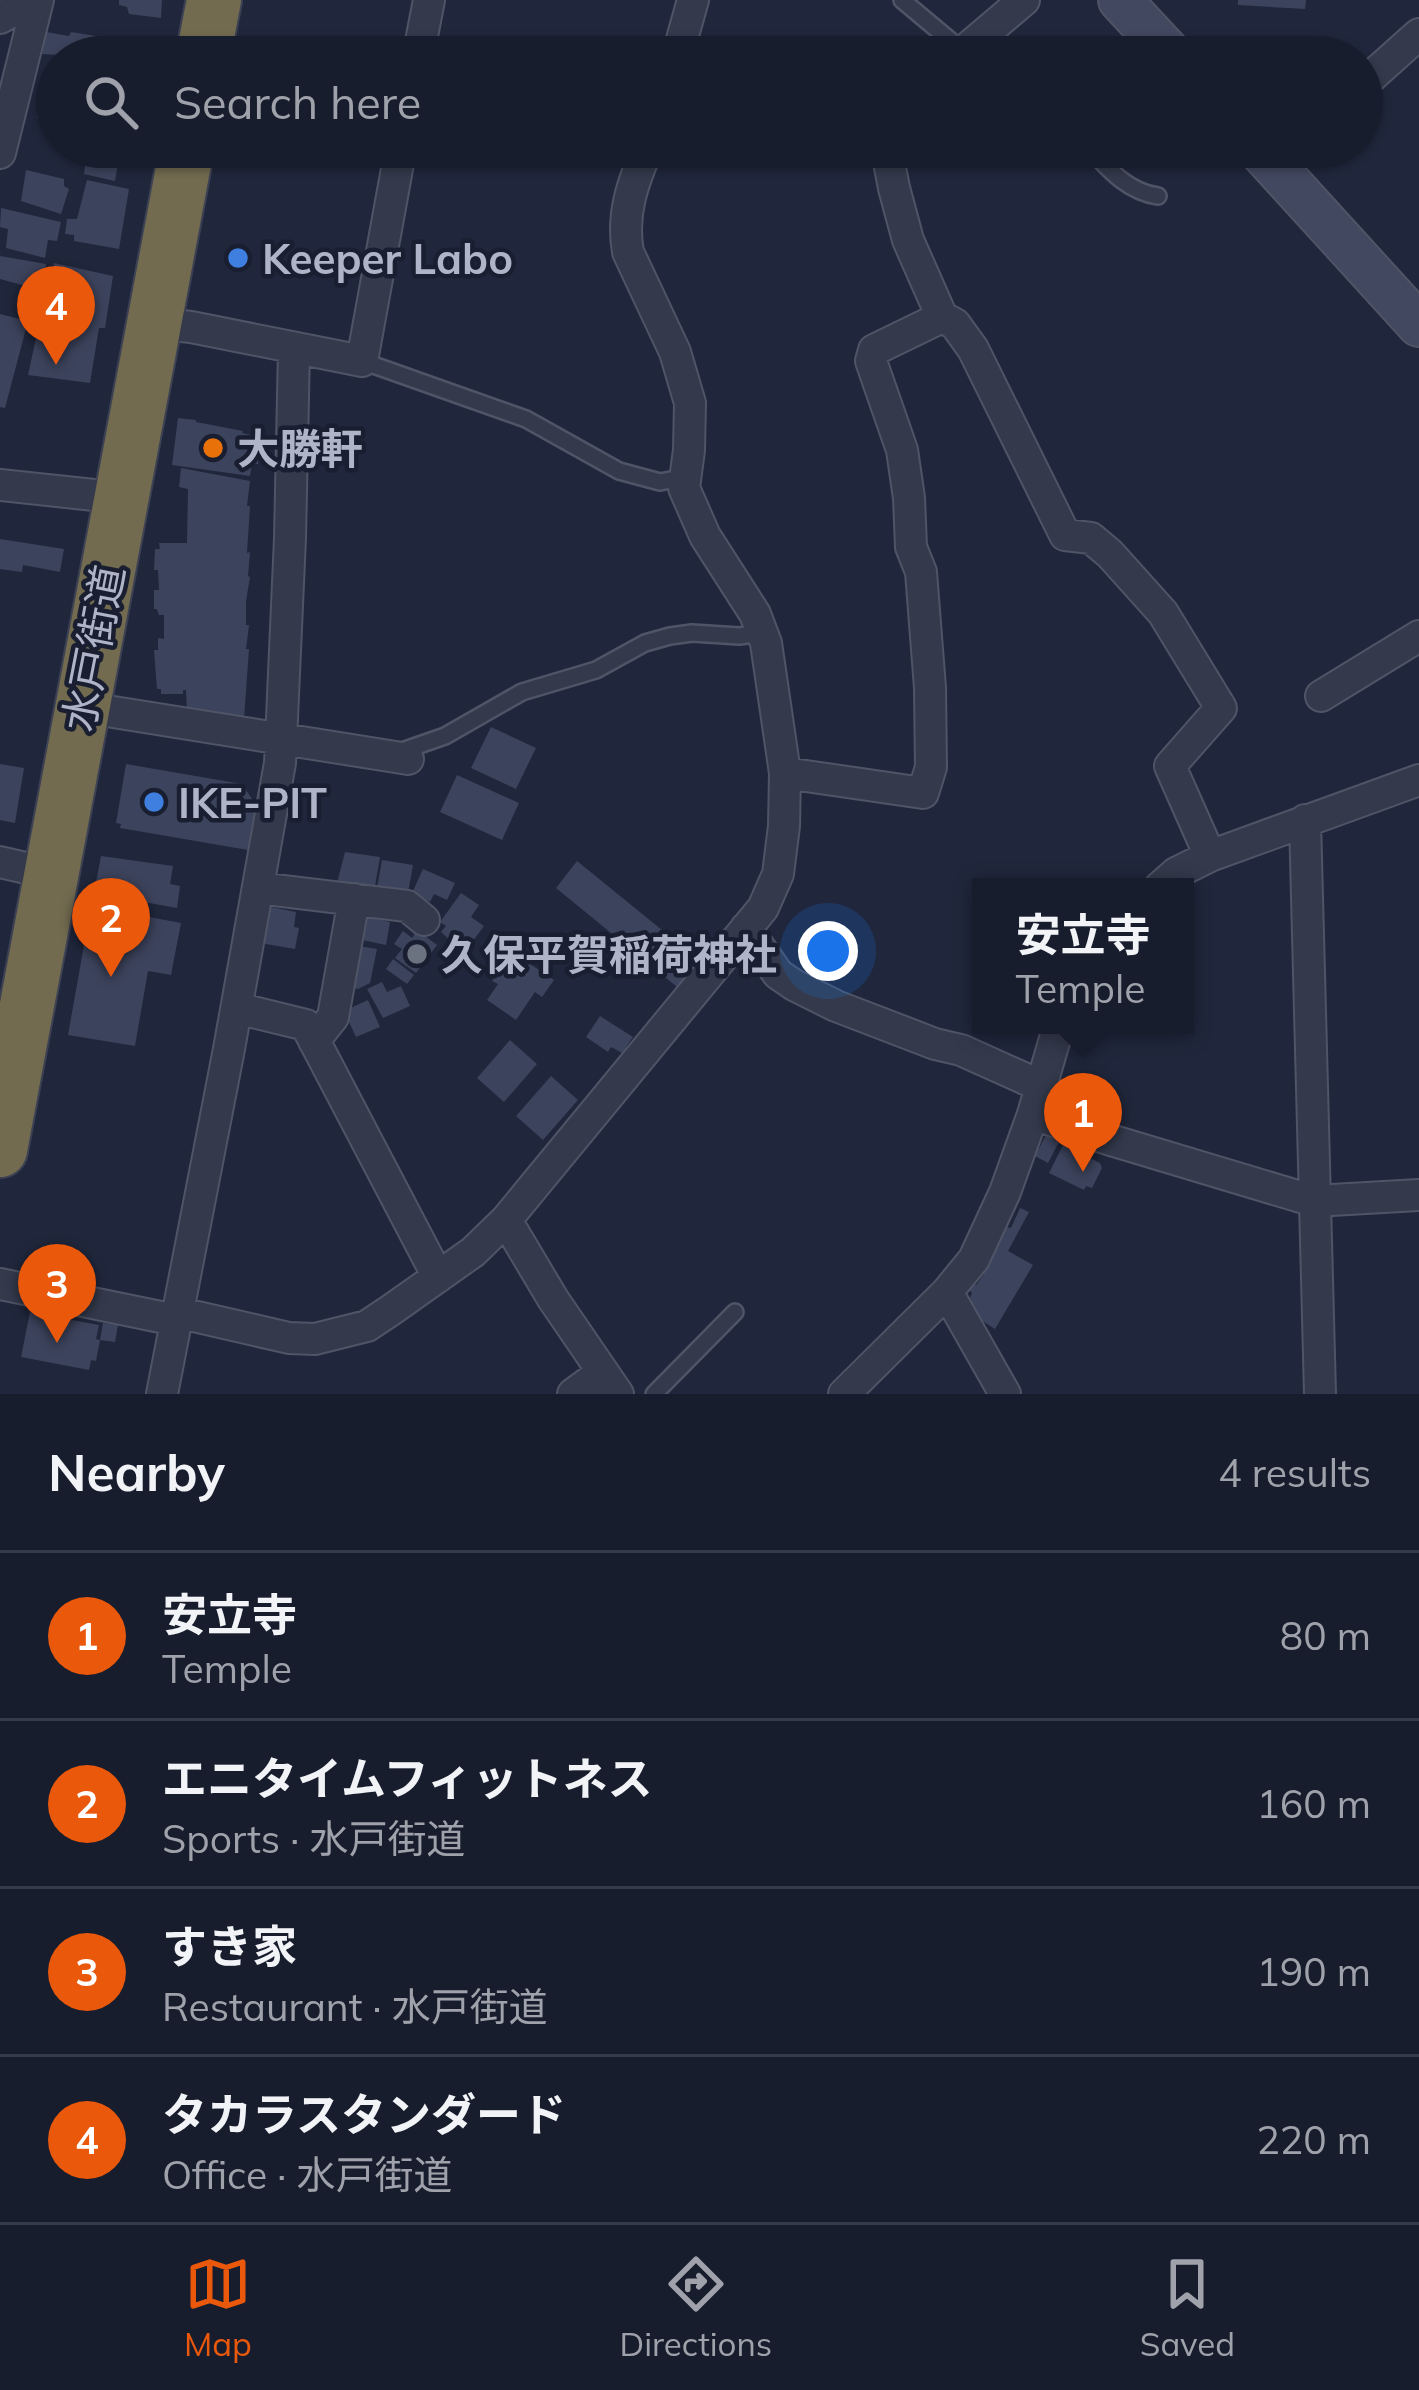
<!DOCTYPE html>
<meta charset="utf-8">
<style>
body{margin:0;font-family:Mulish,"Noto Sans JP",sans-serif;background:#212635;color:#f1f3f6}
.you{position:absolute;left:828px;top:951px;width:42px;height:42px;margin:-30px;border:9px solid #fff;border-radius:50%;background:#1a73e8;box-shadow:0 0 0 18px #1a73e833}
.badge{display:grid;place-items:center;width:78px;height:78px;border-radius:50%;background:#ea580c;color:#fff;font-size:39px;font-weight:700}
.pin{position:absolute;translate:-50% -99px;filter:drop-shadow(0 3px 6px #0008)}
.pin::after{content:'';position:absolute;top:63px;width:42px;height:36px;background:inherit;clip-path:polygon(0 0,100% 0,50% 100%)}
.popup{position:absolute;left:972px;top:878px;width:222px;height:156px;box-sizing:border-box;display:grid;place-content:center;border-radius:0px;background:#181d2d;filter:drop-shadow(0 3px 9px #0005);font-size:39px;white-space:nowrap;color:#9fa2aa}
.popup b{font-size:45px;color:#f1f3f6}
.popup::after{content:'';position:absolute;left:50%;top:100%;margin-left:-24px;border:24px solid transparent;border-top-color:#181d2d}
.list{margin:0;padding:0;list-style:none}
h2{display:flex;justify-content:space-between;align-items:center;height:156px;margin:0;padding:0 48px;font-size:51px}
h2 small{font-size:39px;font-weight:400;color:#9fa2aa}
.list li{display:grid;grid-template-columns:78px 1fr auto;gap:36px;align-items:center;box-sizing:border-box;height:168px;padding:0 48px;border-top:3px solid #363b49}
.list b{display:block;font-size:45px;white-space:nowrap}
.list p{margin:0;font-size:39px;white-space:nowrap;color:#9fa2aa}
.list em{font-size:39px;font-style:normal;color:#9fa2aa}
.icon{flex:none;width:66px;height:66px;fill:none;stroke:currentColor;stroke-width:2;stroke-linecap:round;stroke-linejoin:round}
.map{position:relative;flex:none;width:1419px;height:1394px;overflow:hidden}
.search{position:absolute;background:#181d2d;box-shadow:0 3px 9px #0004;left:36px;right:36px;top:36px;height:132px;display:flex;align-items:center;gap:30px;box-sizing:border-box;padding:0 42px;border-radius:66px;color:#9fa2aa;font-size:45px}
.sheet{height:828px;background:#181d2d}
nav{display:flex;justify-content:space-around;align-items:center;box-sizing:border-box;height:168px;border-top:3px solid #363b49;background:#181d2d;font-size:33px;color:#9fa2aa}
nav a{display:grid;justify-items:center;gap:6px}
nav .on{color:#ea580c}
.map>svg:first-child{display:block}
</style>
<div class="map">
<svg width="1419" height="1394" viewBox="0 0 1419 1394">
<rect width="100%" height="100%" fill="#20273c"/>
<path fill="#3c435c" d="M119,0H162L161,18L129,14L127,7L119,5Z
M1238,0H1306L1305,9L1238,5Z
M46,32L69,36L71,32L96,36L93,57L42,54Z
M44,78L57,80V122L37,118Z
M87,147H121L115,181L84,174Z
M26,170L64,179V186L69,189L61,214L21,201Z
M87,180L129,189L119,249L74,241V235L65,234L67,219H77Z
M1,208L61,222L57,241L48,240L45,258L6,248L8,229L0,227Z
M0,256L46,264L44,277L39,275L37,289L0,279Z
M54,263L113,276L105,328H99L90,383L28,375L41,315L47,317Z
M0,314L28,321L5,408L0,407Z
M178,418L196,420V422L243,431L242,433L263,438L262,455L259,454L258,464H252L250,476L172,465Z
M181,468L250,481L247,506H250L247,553L250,552L248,576L250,577L246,601V625H249L246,649H249L244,719L187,714L186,690H183V694H161V689H157L154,650H158V638L164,639V615H159L157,609H154V590H159L158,570H154L155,549H160L159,543H187L188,489L179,487Z
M0,539L64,549L60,572L23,565L22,572L0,569Z
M491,727L536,748L516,789L471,768Z
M0,764L24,768L15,823L0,820Z
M126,764L242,784L252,799L251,805L256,806L248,850L120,828L121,824L116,823Z
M457,775L519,803L502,840L440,812Z
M345,852L380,857L374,892L336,887Z
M101,856L173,866L170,884L180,886L177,908L94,893Z
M382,860L413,865L408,893L377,888Z
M577,861L699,960L677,987L556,888Z
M423,869L455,883L447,900L434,894L430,902L412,893Z
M461,893L479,905L471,917L484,926L464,953L441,932L446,926L440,922Z
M91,906L181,923L171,975L148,971L135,1046L68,1035Z
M266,906L296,912L294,927L299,928L295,949L260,943Z
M367,917L390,922L386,945L362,940Z
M417,930L437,945L416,973L395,958L402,949L394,944L403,931L412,938Z
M358,946L377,949L370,983L358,989L351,988Z
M512,952L554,980L542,997L535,992L516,1020L487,1000L498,984L492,981Z
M393,959L414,975L407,984L386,969Z
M382,982L387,992L401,986L410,1006L383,1018L367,989Z
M368,1000L380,1027L356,1037L344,1011Z
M600,1016L633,1037L622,1053L611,1047L608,1052L586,1037Z
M510,1040L537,1064L504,1102L477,1078Z
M551,1076L578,1100L543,1140L516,1116Z
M1046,1135L1059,1142L1048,1163L1035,1156Z
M1063,1145L1100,1163L1102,1168L1092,1188L1086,1186L1084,1190L1049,1173Z
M1020,1208L1029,1212L1008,1251L1033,1265L995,1329L978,1318L969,1300L972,1293L969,1290L974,1283L976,1285L984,1274L980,1272L1006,1227L1011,1228Z
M30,1312L99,1325L96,1339L100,1340L96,1361L91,1360L89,1370L21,1357Z
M103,1323L118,1325L115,1342L100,1340Z"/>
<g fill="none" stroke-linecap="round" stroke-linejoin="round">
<g stroke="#4f5466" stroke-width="20">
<path id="lane" d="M902,0L964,52
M1088,147C1108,169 1128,192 1158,196
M362,361L526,419L619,471L660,482L686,477
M399,752L445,736L522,692L596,670L645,643L670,636L692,633L739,636L762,633
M654,1394L735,1312"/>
</g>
<g stroke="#4f5466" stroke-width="34">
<path id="street" d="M0,18L31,0
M418,57L429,0
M677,57L693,0
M957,57L1024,0
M1362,85L1419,34
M886,147L894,188L908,240L942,317L955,324L973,349L1065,535L1091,538L1110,554L1128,574L1163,613L1221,708L1170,766L1210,856
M0,153L38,0
M154,323L191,327L362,361L401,147
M0,485L122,498
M1321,696L1419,636
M82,707L408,759
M785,773L923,793L931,767L930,688L921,572L911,547L909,498L902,450L871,361L874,350L942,317
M1305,820L1320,1394
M0,862L52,874
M1160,887L1176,873L1210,856L1419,780
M258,888L407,906L424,920
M746,928L778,974L794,985L836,1006L935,1044L961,1050L1041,1086
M237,1008L306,1025L438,1277
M314,1041L333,1017L354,899
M1033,1114L1114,1141L1314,1201L1419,1195
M506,1220L553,1299L618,1394
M0,1284L175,1320
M947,1292L1005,1394
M176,1312L289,1338L315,1339L367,1326L391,1310L473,1252L506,1220L763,908L778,874L784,826L785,773L766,643L755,614L705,536L684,488L689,450L690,403L675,352L628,252C621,214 633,182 648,147
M162,1394L229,1049L280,763L290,538L294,349
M573,1394L603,1372
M844,1394L947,1292L974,1259L1005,1192L1033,1114L1059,1025"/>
</g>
<g stroke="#4f5466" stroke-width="46">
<path id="secondary" d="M1120,0L1173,57
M1257,147L1419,325"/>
</g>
<g stroke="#3c4153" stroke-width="58">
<path id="highway" d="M203,57L214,0
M0,1150L187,147"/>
</g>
<use href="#lane" stroke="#343a4c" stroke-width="15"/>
<use href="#street" stroke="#343a4c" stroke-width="30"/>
<use href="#secondary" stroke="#42485f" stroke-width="42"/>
<use href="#highway" stroke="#726b50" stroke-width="54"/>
</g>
<g fill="#3f7fe0" stroke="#191f30" stroke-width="4.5">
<circle cx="238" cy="258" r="12"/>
<circle cx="154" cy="802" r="12"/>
</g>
<circle fill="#e8710a" stroke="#191f30" stroke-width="4.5" cx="213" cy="448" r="12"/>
<circle fill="#6b7280" stroke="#191f30" stroke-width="4.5" cx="417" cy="954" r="12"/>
<g text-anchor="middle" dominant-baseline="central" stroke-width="9" stroke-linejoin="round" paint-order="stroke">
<g font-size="42" font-weight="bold" fill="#afb4c8" stroke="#191f30" text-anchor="start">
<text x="262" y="258">Keeper Labo</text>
<text x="237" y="448">大勝軒</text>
<text x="178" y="802">IKE-PIT</text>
<text x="441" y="954">久保平賀稲荷神社</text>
</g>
<g font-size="42" fill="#afb4c8" stroke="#191f30">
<text transform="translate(93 648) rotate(-79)">水戸街道</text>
</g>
</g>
</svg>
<div class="you"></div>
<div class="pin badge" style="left:1083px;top:1172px">1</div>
<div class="popup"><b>安立寺</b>Temple</div>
<div class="pin badge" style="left:111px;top:977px">2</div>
<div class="pin badge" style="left:57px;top:1343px">3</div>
<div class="pin badge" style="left:56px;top:365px">4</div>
<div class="search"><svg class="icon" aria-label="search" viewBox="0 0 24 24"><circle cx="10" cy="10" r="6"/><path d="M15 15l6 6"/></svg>Search here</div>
</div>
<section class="sheet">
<h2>Nearby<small>4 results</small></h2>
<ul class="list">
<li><span class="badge">1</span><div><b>安立寺</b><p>Temple</p></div><em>80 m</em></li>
<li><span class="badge">2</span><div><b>エニタイムフィットネス</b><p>Sports · 水戸街道</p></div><em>160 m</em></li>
<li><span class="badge">3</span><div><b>すき家</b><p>Restaurant · 水戸街道</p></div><em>190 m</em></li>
<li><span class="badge">4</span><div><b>タカラスタンダード</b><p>Office · 水戸街道</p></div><em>220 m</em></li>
</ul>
</section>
<nav>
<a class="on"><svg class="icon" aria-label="map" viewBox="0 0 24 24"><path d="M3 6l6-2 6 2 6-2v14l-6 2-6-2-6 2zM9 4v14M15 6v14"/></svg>Map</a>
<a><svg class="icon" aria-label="directions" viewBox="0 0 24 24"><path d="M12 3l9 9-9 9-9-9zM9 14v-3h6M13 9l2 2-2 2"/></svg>Directions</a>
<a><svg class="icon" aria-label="saved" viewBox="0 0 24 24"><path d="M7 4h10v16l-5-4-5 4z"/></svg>Saved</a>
</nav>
